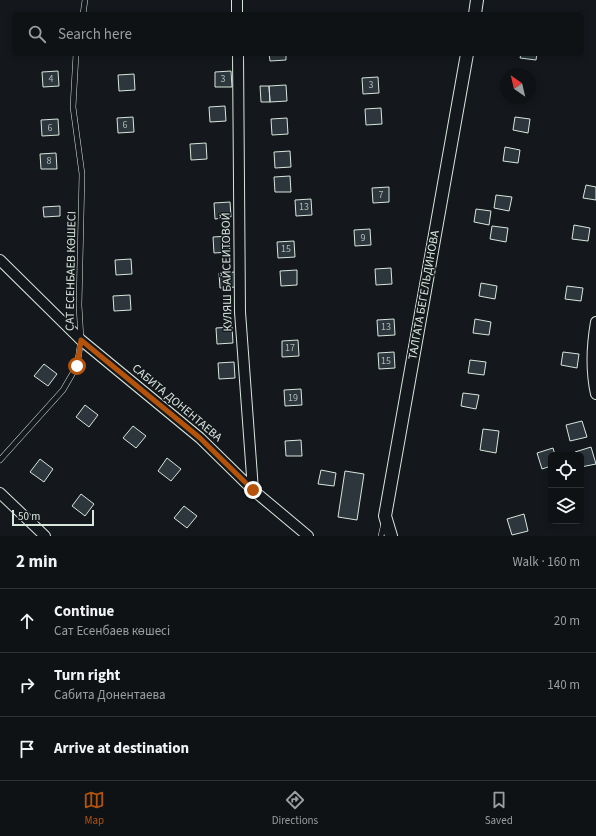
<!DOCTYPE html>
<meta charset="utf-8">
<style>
body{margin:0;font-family:"Source Sans 3",sans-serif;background:#181b1e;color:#f1f3f6}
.controls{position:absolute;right:12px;bottom:12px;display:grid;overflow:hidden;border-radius:6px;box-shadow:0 2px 6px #0003}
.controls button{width:36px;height:36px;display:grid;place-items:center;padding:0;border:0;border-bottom:1px solid #2f3234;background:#0f1215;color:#f1f3f6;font:20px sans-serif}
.compass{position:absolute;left:500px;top:68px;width:36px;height:36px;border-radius:50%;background:#0f1215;box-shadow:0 2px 6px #0003;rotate:326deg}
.scale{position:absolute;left:12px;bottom:10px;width:82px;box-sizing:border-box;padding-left:4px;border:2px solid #d8e6dc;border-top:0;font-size:11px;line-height:14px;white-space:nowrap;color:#d8e6dc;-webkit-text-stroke:3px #14181c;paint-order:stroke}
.stop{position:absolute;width:12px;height:12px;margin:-9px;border:3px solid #b45309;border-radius:50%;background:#fff}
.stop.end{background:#b45309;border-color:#fff;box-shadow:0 1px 4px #0008}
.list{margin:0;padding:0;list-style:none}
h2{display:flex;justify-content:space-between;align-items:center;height:52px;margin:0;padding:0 16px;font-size:17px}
h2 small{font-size:13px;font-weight:400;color:#9b9ea0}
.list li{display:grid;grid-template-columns:26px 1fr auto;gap:12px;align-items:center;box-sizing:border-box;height:64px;padding:0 16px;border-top:1px solid #2f3234}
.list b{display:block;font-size:15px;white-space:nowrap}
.list p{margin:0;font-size:13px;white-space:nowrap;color:#9b9ea0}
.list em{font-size:13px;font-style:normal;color:#9b9ea0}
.icon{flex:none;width:22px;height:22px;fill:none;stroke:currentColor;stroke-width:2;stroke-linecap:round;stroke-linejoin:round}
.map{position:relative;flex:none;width:596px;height:536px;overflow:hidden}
.search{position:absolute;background:#0f1215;box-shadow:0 2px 6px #0003;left:12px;right:12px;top:12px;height:44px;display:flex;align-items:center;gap:10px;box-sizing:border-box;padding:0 14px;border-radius:6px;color:#9b9ea0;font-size:15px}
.sheet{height:244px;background:#0f1215}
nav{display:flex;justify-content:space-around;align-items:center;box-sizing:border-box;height:56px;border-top:1px solid #2f3234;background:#0f1215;font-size:11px;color:#9b9ea0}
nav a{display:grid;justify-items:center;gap:2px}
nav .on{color:#b45309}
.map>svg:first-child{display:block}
</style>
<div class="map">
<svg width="596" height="536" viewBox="0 0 596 536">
<rect width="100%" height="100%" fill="#14181c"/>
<path fill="#2c363c" stroke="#d8e6dc" d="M269,54H286V60L270,61Z
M521,54H537L536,60L520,58Z
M58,71L59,86L43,87L42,72Z
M231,71L232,87H215V72Z
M134,74L135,90L119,91L118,75Z
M378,77L379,93L363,94L362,78Z
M286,85L287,101L270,102L269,86Z
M260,86H269L270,102H261Z
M225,106L226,121L210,122L209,107Z
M381,108L382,124L366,125L365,109Z
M133,117L134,132L118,133L117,118Z
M515,117L530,119L528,133L513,130Z
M287,118L288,134L272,135L271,119Z
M58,119L59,135L42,136L41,120Z
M206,143L207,159L191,160L190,144Z
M505,147L520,150L518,163L503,161Z
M290,151L291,167L275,168L274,152Z
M56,153L57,169H41L40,154Z
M290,176L291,192H275L274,177Z
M586,185L596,187V200L583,198Z
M389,187V202L373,203L372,188Z
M496,195L512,197L509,211L494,208Z
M311,199L312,215L296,216L295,200Z
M230,202L231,217L215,219L214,203Z
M60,206V216L44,217L43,207Z
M476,209L491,211L489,225L474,222Z
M574,225L590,228L588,241L572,239Z
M492,226L508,228L506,242L490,239Z
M370,229L371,245L355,246L354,230Z
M229,236L230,252L214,253L213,237Z
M294,241L295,257L278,258L277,242Z
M131,259L132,274L116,275L115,260Z
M391,268L392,284L376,285L375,269Z
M297,270V285L281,286L280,271Z
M235,272L236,287L220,288L219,273Z
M481,283L497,286L495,299L479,296Z
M567,286L583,288L581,301L565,299Z
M130,295L131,310L114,311L113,296Z
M394,319L395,335L378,336L377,320Z
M475,319L491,322L489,335L473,333Z
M232,327L233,343L217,344L216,328Z
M298,340L299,356L282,357V341Z
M394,352L395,368L379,369L378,353Z
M563,352L579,354L577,368L561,365Z
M470,360L486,362L484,375L468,373Z
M234,362L235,378L219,379L218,363Z
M44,364L57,374L48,386L34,376Z
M301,389L302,405L285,406L284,390Z
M463,393L479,395L476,409L461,406Z
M85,405L98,415L89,427L76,417Z
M582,421L587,437L570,441L566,425Z
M133,426L146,436L136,448L123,438Z
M483,429L499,431L496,453L480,450Z
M301,440L302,456H286L285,441Z
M591,447L596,464L581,467V455H576L575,452Z
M553,448L555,455H551V466L542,469L537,453Z
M167,458L181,469L171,481L158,471Z
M40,459L53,469L44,482L30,472Z
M321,470L336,473L334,486L318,484Z
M345,471L364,474L357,520L338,517Z
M81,494L94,504L85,516L72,506Z
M184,506L197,516L187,528L174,518Z
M524,514L528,531L512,535L507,519Z"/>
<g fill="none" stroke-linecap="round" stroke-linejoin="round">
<g stroke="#d8e6dc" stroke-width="6">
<path id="service" d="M83,14L85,0
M0,460L63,390L77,366L81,340L79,305L82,174L73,107L76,54
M381,536L384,523"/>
</g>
<g stroke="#d8e6dc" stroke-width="12">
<path id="minor" d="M237,0V14
M238,54L240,312L253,490
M0,260L81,340L200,438L253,490L308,536
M596,322C592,345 591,371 596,394
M0,493L45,536"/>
</g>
<g stroke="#d8e6dc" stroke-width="14">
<path id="tertiary" d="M475,14L477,0
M391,536L385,516L467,54"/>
</g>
<use href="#service" stroke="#14181c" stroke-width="5"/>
<use href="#minor" stroke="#14181c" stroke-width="10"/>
<use href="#tertiary" stroke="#14181c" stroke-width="12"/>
</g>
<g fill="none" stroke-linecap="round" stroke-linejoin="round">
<path stroke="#b45309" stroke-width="5" d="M77,366L81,340L200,438L253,490"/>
</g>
<g text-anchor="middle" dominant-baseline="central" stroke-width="3" stroke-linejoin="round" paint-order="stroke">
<g font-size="10" fill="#adbab4">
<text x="51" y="79">4</text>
<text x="223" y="79">3</text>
<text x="371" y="85">3</text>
<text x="125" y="125">6</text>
<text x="50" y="128">6</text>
<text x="49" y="161">8</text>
<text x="381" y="195">7</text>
<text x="304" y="207">13</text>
<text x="363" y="238">9</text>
<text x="286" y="249">15</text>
<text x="386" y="327">13</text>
<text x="290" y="348">17</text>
<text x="386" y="361">15</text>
<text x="293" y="398">19</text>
</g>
<g font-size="12" fill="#d8e6dc" stroke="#14181c">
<text transform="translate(71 271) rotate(-89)">САТ ЕСЕНБАЕВ КӨШЕСІ</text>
<text transform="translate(227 272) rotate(-91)">КУЛЯШ БАЙСЕИТОВОЙ</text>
<text transform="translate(424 295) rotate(-80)">ТАЛГАТА БЕГЕЛЬДИНОВА</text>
<text transform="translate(177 403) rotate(40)">САБИТА ДОНЕНТАЕВА</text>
</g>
</g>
</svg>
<div class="controls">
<button><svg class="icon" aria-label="locate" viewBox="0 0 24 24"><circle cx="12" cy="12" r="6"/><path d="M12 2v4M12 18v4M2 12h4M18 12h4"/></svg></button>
<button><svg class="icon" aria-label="layers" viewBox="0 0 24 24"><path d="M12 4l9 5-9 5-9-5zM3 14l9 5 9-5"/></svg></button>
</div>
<svg class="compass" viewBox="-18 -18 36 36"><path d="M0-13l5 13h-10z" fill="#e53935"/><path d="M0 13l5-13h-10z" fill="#9b9ea0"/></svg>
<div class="scale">50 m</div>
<div class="stop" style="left:77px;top:366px"></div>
<div class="stop end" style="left:253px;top:490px"></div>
<div class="search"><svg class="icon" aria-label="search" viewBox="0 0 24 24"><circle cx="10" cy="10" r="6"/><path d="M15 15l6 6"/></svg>Search here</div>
</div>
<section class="sheet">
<h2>2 min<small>Walk · 160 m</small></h2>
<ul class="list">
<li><svg class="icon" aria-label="ahead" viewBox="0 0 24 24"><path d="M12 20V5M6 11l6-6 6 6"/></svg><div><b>Continue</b><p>Сат Есенбаев көшесі</p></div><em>20 m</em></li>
<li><svg class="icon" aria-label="right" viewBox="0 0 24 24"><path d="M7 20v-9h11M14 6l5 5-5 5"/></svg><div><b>Turn right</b><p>Сабита Донентаева</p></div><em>140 m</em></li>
<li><svg class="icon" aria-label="arrive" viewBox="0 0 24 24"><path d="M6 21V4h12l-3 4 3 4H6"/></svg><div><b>Arrive at destination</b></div></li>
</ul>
</section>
<nav>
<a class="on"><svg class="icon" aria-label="map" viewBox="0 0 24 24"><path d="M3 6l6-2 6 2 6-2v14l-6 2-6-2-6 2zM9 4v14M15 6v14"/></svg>Map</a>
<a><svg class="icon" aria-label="directions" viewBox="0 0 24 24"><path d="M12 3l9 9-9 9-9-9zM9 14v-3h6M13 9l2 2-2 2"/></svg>Directions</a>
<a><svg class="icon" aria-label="saved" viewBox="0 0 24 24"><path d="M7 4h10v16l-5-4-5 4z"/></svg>Saved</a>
</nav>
